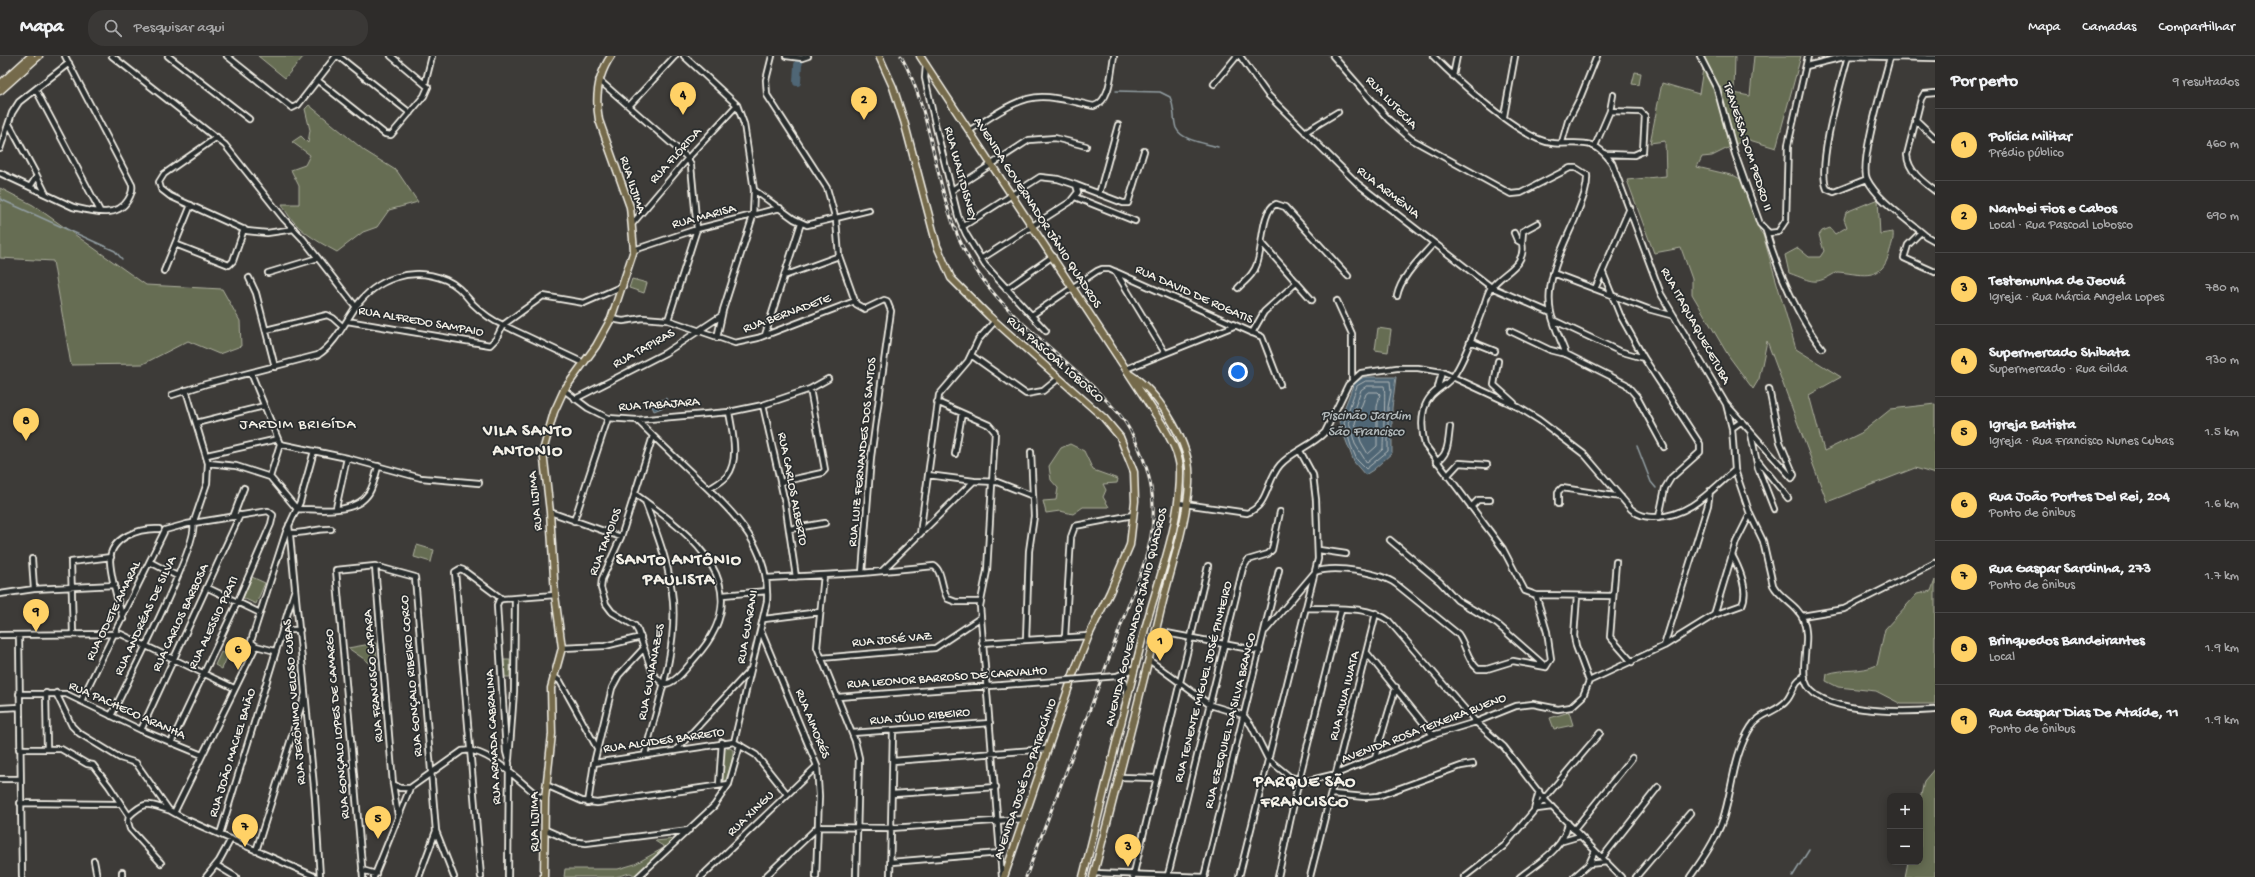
<!DOCTYPE html>
<html lang="pt">
<meta charset="utf-8">
<style>
body{margin:0;font-family:"Gochi Hand",sans-serif;background:#3a3836;color:#f1f3f6}
.controls{position:absolute;right:12px;bottom:12px;display:grid;overflow:hidden;border-radius:8px;box-shadow:0 2px 10px #0003}
.controls button{width:36px;height:36px;display:grid;place-items:center;padding:0;border:0;border-bottom:1px solid #494847;background:#2e2c2a;color:#f1f3f6;font:20px sans-serif}
.you{position:absolute;left:1238px;top:316px;width:14px;height:14px;margin:-10px;border:3px solid #fff;border-radius:50%;background:#1a73e8;box-shadow:0 0 0 6px #1a73e833}
.badge{display:grid;place-items:center;width:26px;height:26px;border-radius:50%;background:#ffd166;color:#111;font-size:13px;font-weight:700}
.pin{position:absolute;translate:-50% -33px;filter:drop-shadow(0 1px 2px #0008)}
.pin::after{content:'';position:absolute;top:21px;width:14px;height:12px;background:inherit;clip-path:polygon(0 0,100% 0,50% 100%)}
.list{margin:0;padding:0;list-style:none}
h2{display:flex;justify-content:space-between;align-items:center;height:52px;margin:0;padding:0 16px;font-size:17px}
h2 small{font-size:13px;font-weight:400;color:#a7a7a8}
.list li{display:grid;grid-template-columns:26px 1fr auto;gap:12px;align-items:center;box-sizing:border-box;height:72px;padding:0 16px;border-top:1px solid #494847}
.list b{display:block;font-size:15px;white-space:nowrap}
.list p{margin:0;font-size:13px;white-space:nowrap;color:#a7a7a8}
.list em{font-size:13px;font-style:normal;color:#a7a7a8}
.icon{flex:none;width:22px;height:22px;fill:none;stroke:currentColor;stroke-width:2;stroke-linecap:round;stroke-linejoin:round}
.map{position:relative;flex:none;width:1935px;height:821px;overflow:hidden}
header{display:flex;align-items:center;gap:24px;box-sizing:border-box;height:56px;padding:0 20px;background:#2e2c2a;border-bottom:1px solid #494847}
header strong{font-size:19px}
nav{display:flex;gap:22px;margin-inline-start:auto;font-size:14px}
.search{width:280px;height:36px;background:#3a3836;display:flex;align-items:center;gap:10px;box-sizing:border-box;padding:0 14px;border-radius:16px;color:#a7a7a8;font-size:15px}
main{display:flex}
aside{flex:1;background:#2e2c2a}
.map>svg:first-child{display:block}
</style>
<header>
<strong>Mapa</strong>
<div class="search"><svg class="icon" aria-label="search" viewBox="0 0 24 24"><circle cx="10" cy="10" r="6"/><path d="M15 15l6 6"/></svg>Pesquisar aqui</div>
<nav><a>Mapa</a><a>Camadas</a><a>Compartilhar</a></nav>
</header>
<main>
<div class="map">
<svg width="1935" height="821" viewBox="0 0 1935 821">
<rect width="100%" height="100%" fill="#3d3b38"/>
<filter id="ink" filterUnits="userSpaceOnUse"><feTurbulence type="fractalNoise" baseFrequency=".025" numOctaves="2"/><feDisplacementMap in="SourceGraphic" scale="8" xChannelSelector="R" yChannelSelector="G"/><feConvolveMatrix kernelMatrix="1 2 1 2 8 2 1 2 1" color-interpolation-filters="sRGB"/></filter>
<g filter="url(#ink)">
<path fill="#666d53" stroke="#adaf9e" d="M258,0H304L285,22Z
M1705,0H1735L1734,37L1750,40L1754,0H1801L1776,92L1746,83L1712,100L1702,101L1697,111L1735,120L1742,124L1760,175L1763,179L1796,293L1841,321L1809,339L1824,395L1861,377L1891,353L1935,348V418L1915,412L1827,446L1767,285L1759,323L1753,333L1728,299L1692,238V223L1681,192L1654,197L1627,124L1666,120L1665,85L1650,87L1662,27L1699,38Z
M1635,16L1641,17L1639,29L1632,28Z
M309,49L365,95L397,115L418,146L389,154L377,171L363,176L337,196C315,184 293,172 282,148H299V130L291,114L305,109L310,99L292,86L301,80L308,87L310,74L305,53Z
M0,132L33,149L146,229L222,233L240,265L241,290L219,298L188,285L143,308L71,309L53,205L0,202Z
M1878,143L1880,178L1893,176C1894,184 1891,190 1889,198C1881,228 1858,217 1837,216C1814,230 1814,226 1789,217L1785,199L1798,192L1809,201H1820L1824,195L1819,179L1822,175L1830,172L1835,178L1847,171L1844,163L1846,156Z
M632,223L647,227L644,237L629,232Z
M1378,272L1391,274L1388,296L1375,294Z
M1070,388L1084,395L1093,414L1118,423L1117,427L1103,428L1106,434L1103,441L1109,451H1083L1073,458L1060,455L1046,457L1043,445L1056,444L1058,432L1051,424L1049,410L1061,392Z
M417,489L434,494L431,506L414,501Z
M252,521L265,527L256,548L243,542Z
M1935,524V648H1901L1876,635L1838,631L1826,625L1827,618C1844,612 1860,617 1877,609L1885,573L1917,538L1931,535Z
M376,587L377,612L348,592Z
M221,596L228,599L222,613L215,609Z
M503,604H510V621H504Z
M1569,656L1573,669L1554,673L1550,662Z
M730,692L733,694C733,704 729,714 726,724L722,725L724,693Z
M1935,712V821H1905L1908,806H1920V744L1924,725Z
M676,783L636,820L630,817L615,821H564L565,813H618L635,808L662,793L663,790L655,785Z"/>
<path fill="#506674" stroke="#929ea2" d="M1364,321H1396L1392,352V397L1373,414L1365,419L1354,406L1339,366L1354,327Z
M666,342L669,349L654,355L651,348Z"/>
<g fill="none" stroke-linecap="round" stroke-linejoin="round">
<path stroke="#b2b9ba" stroke-width="1" d="M1366,325H1390L1391,336L1388,351V395L1366,413L1357,404L1351,390L1344,367L1357,330Z
M1367,330H1384C1386,334 1383,383 1383,393L1367,407L1355,388L1349,367L1361,334Z
M1369,336H1378L1380,338L1377,351V390L1368,398L1361,386L1355,367L1366,338Z"/>
<path stroke="#929ea2" stroke-width="1.5" d="M1116,35L1160,36L1170,41C1175,52 1173,63 1176,72C1182,85 1205,87 1218,91
M0,143L115,195L122,203
M1637,390L1651,426L1656,432
M1792,821L1809,794"/>
<path stroke="#506674" stroke-width="8" d="M797,26L798,9L801,0"/>
<g stroke="#f4f1e8" stroke-width="8">
<path id="minor" d="M112,0L225,89L284,163L303,183L356,251
M168,0L249,63
M227,0L292,52L298,49L336,0
M338,0L410,57
M684,0L737,49L744,68L754,134L753,160L723,254L717,282
M772,0L766,24L767,39L827,132L836,164L839,200L856,248L865,253L884,244L887,245L891,255L871,401L862,517
M786,0L802,2L808,0
M1240,0L1268,39L1358,128L1491,231L1551,257
M1333,0L1389,64L1411,83L1511,138L1521,137L1570,112H1576L1587,119C1588,134 1580,149 1575,163C1563,191 1544,225 1551,257C1554,271 1561,285 1566,298
M1433,0C1459,26 1505,68 1538,83C1567,96 1590,73 1612,107L1661,238L1726,348L1732,372L1735,414L1750,458L1763,485L1773,529C1780,543 1798,549 1803,563C1811,583 1801,604 1805,624C1814,659 1906,656 1935,654
M1700,0L1717,33L1735,98L1760,168L1769,177L1778,176L1786,164L1788,89L1808,0
M1848,0C1841,27 1816,110 1827,133L1834,136L1867,123
M1890,1C1885,23 1859,106 1867,123C1877,144 1909,165 1926,180L1935,185
M926,9L925,22L936,72L958,160L966,178L985,209L1046,275
M1806,10L1848,0L1935,2
M1453,20L1457,0
M317,24L385,78L391,79L424,40L428,31L391,0
M599,24L688,102L691,110L697,173L668,264
M425,28L432,0
M1214,28L1237,0
M36,34L100,155
M1935,37L1924,38L1921,43L1907,99C1908,115 1923,126 1935,135
M629,50L675,0
M1610,55L1613,39
M1504,60L1515,0
M1915,63L1935,82
M9,68L37,120L30,131
M970,74C992,61 1016,41 1042,41C1059,41 1078,47 1094,50C1111,45 1111,15 1114,0
M1305,76L1338,56
M217,81L164,118L159,126L161,133L170,140L247,175L267,177L294,173
M1562,86L1568,65L1580,42L1597,0
M1595,90L1610,55L1641,56L1645,60L1643,95L1634,99L1606,98
M0,93L12,57L19,46L69,7
M0,117L73,151C91,155 117,163 128,144C131,139 133,134 132,129L65,0
M37,120L46,138
M1076,129L1123,147H1128L1144,95
M754,134L794,163L807,169L869,154
M952,134L1029,84L1055,82L1086,90
M1099,138L1118,69
M1075,141L1135,165
M633,167L688,102L737,49
M962,171L1040,121L1058,123L1076,129L1078,136L1070,146L981,203
M1766,175C1776,210 1799,264 1822,292
M1921,176L1908,189L1904,202L1935,216
M1514,177L1517,184L1522,187C1527,210 1502,216 1491,232C1487,237 1486,245 1483,252C1474,274 1467,300 1454,319C1446,332 1430,333 1424,353C1421,365 1422,377 1425,389L1503,493L1525,535L1536,539L1612,540
M1262,187L1312,244
M1522,187L1523,175L1538,167
M175,188L229,209L233,205L244,173
M634,194L697,173L780,152
M164,215L191,149
M1116,216L1165,297
M268,217L318,202
M1553,217L1648,253L1674,260
M1603,217L1620,259L1644,302L1700,388V396L1671,422L1665,432L1659,461
M784,220L839,200
M249,222L256,237L275,311
M1238,232C1246,224 1254,218 1257,208C1263,193 1261,154 1276,148L1285,151L1348,220
M1006,233L1053,200
M1595,233L1630,152
M1397,240C1401,220 1421,202 1434,187
M1337,245L1352,278V323
M1032,259L1097,215L1102,213H1109L1262,281L1280,328
M611,263L623,265L643,262L668,264L735,287L758,282L855,245
M1553,264L1619,295L1644,302
M347,265L490,289L496,283L503,269L584,307
M266,274L327,259L333,262L343,271
M1510,275L1550,294L1566,298L1626,328L1637,341L1664,391
M1252,277L1264,256L1297,226
M765,279L801,167
M1470,285L1495,295
M971,299L1026,338L1043,335L1059,322
M1498,305L1494,329L1514,347
M1126,313L1234,270
M251,317L280,388L270,421
M1438,331L1442,316
M186,334L208,407L207,427L193,468
M564,334L588,352L608,362L637,364L729,356L763,349L810,333L828,323
M172,339L206,328L318,299C335,288 344,268 355,252C376,222 412,210 446,224C458,229 465,239 473,248C482,257 491,264 503,269L543,240L584,247L623,230
M575,343L665,297L721,260
M937,346L989,369L995,376L987,515L980,550L1002,821
M1726,348L1792,422L1794,419L1780,386L1769,333
M763,349L785,447L796,521
M637,364C658,385 679,405 700,425C736,459 770,492 767,545L734,686
M196,367L264,350
M1732,372L1742,365
M1751,378L1758,412L1774,453
M653,380L621,481L602,523L601,532L606,548L612,556L635,570L638,575L653,618L663,628
M280,388L347,402L421,422L479,427
M955,398L962,357
M207,399L278,383
M1758,405L1788,442
M1436,406C1449,399 1448,385 1450,371
M208,407L236,410L270,421L297,453
M928,419L974,425
M1447,420L1459,407L1487,409
M781,426L822,417L825,414L810,333
M709,433C715,429 722,426 727,420C740,404 732,374 729,356
M635,438C694,480 760,531 695,602C687,611 675,629 663,628
M645,445C657,478 670,510 673,545C677,596 657,649 645,698
M1178,447L1247,457C1269,449 1266,425 1280,409C1292,395 1312,390 1325,376L1348,329L1361,317L1397,312H1418L1442,316L1518,351L1539,364L1585,399L1631,453C1639,460 1646,461 1656,461C1690,460 1711,434 1735,414
M1558,448V436L1562,432L1621,441
M1471,451L1478,444H1490
M336,452L347,402
M297,453C320,453 355,459 369,437C374,429 376,418 378,410
M550,456L621,481
M233,461L244,432
M574,465L608,362
M289,469L315,741L320,821
M790,473L825,467
M290,477C305,478 316,472 331,473
M920,478L939,339L968,305L978,284L995,265
M1390,484L1440,526L1457,544L1497,568L1546,611
M1319,494L1346,498
M32,503L34,533
M150,506L177,520
M1616,506L1610,581L1632,606
M375,510L393,728L398,760
M882,515L974,425L997,426L1033,440
M824,519L817,591L855,685L859,702L856,821
M766,522L862,517L934,510C943,515 941,534 948,543L956,546H980
M208,532L260,557
M0,538L34,533L115,529
M723,539L767,535
M1577,540L1574,580L1576,590L1589,625
M502,543L499,544L497,549L506,696L509,707L508,821
M502,543L555,539
M1307,552C1333,553 1367,549 1389,565L1476,666L1504,691L1544,743L1621,821
M1714,559L1736,486L1750,458
M1802,560L1844,553L1935,507
M123,563C118,545 111,524 110,505C110,481 140,472 159,473
M764,563L820,556
M282,574H300
M1266,574L1315,516C1335,509 1379,516 1396,528L1458,578C1466,589 1467,604 1478,613H1487L1513,605L1546,611L1551,603L1547,576L1536,539
M761,575L817,710L819,740L816,821
M1156,575L1260,595
M73,578L71,506L111,501
M0,579L121,578L234,632
M19,579L22,821
M1065,581L1071,481L1075,470L1133,459
M1026,584L1029,495L1034,460L1031,396
M982,587L1088,580
M256,590L251,586L252,582L286,476L300,446L314,395
M256,590L275,595
M1664,590L1708,449L1710,435
M562,592L605,590L641,581
M1367,597L1433,679
M821,602L935,592L980,562
M1149,604L1210,649L1243,659L1251,669L1268,703L1290,721L1307,725L1336,718L1433,679L1476,666L1516,650L1533,648L1558,653L1571,651L1583,640L1589,625L1664,590L1714,559L1742,549C1749,535 1739,512 1732,499
M553,620L560,625L597,692
M1117,620L1135,612
M1119,620L1125,627L1127,640
M46,637L47,692
M56,637L72,670L79,677L120,702L136,707L169,754L185,763L316,821
M19,638H66L141,674L202,699
M838,641L1058,625
M81,645L165,474L187,468L268,455L273,459L271,468L237,547L171,687
M0,652L19,651
M111,660C124,633 200,487 193,468
M141,674L240,459
M852,677L990,667
M19,693H61L87,708L93,709L109,730L129,760
M676,694L751,613
M1375,701L1396,631
M509,703L514,635L515,543
M893,705L1047,693
M594,707L734,686L756,699L787,738
M1119,721L1156,722
M0,723H20
M393,728L400,732H410
M546,729L582,745L597,747L729,728
M719,729L722,686
M893,738L996,731
M1332,738L1365,741L1378,740L1461,710L1473,708
M20,747L117,748L120,747
M588,747L594,707L612,632L619,619L644,592
M1537,753L1552,751
M1534,754L1539,735
M174,757L256,590
M818,771L891,772L1024,763
M546,774L571,785L586,787L689,774
M1574,774L1632,702
M436,775L454,821
M220,778L295,533
M1563,785L1580,780
M256,795L305,638
M1602,802L1658,731
M94,805L97,821
M891,806L1000,797
M161,807L130,773L128,766L129,760C146,744 148,748 168,754
M1589,808L1607,806
M216,809L236,821
M362,814L376,818
M122,816V821
M1094,817L1205,821
M1168,819L1243,512L1248,504L1268,498L1272,494L1280,456
M206,821L219,805L231,783
M363,821L336,514L375,510L415,521L436,775L419,821
M374,821L410,732L462,695C486,690 519,725 538,740L545,743
M481,821L455,516L460,513L463,514L502,543
M638,821L714,750L729,728L740,689
M701,821L817,710
M765,821L818,771
M890,821L893,675
M1133,821L1208,510
M1204,821L1279,514
M1239,821L1318,503L1316,444L1313,419L1300,395
M1278,821L1299,724L1341,554
M1310,821L1376,557
M1464,821L1504,790L1600,677
M1520,821C1539,806 1564,793 1568,767
M1574,821L1589,808L1595,795
M1636,821L1690,757
M1690,821C1702,804 1716,784 1723,763C1733,732 1733,699 1751,671C1759,657 1778,656 1787,644C1793,637 1795,622 1805,621"/>
</g>
<g stroke="#f4f1e8" stroke-width="9">
<path id="major" d="M879,0L893,31L904,65L937,190L951,222L989,260L1104,362L1120,381L1134,416L1135,445L1130,489L1110,536L1089,579L1074,616L1004,821
M920,0L1162,368C1170,382 1179,397 1180,413C1181,466 1160,518 1146,569C1124,653 1104,737 1083,821
M0,28L31,0
M0,35L39,0
M544,821L545,743L552,678L551,632L562,592L555,539L550,456L543,395L554,356L564,334L596,290L611,263L634,194L630,151L599,64C595,41 597,20 611,0
M1093,821C1117,729 1141,637 1163,545C1172,509 1192,449 1189,412C1186,382 1157,335 1131,319"/>
</g>
<use href="#minor" stroke="#2a2d2e" stroke-width="4.5"/>
<use href="#major" stroke="#756b4b" stroke-width="6"/>
<g stroke="#f4f1e8" stroke-width="3">
<path id="rail" d="M901,0C937,64 933,143 971,206C1002,258 1055,292 1097,335C1106,345 1118,354 1125,366C1143,394 1155,429 1153,463C1151,499 1133,535 1121,569C1091,654 1057,737 1026,821"/>
</g>
<use href="#rail" stroke="#2a2d2e" stroke-width="1.5" stroke-dasharray="4.5" stroke-linecap="butt"/>
<g stroke="#f4f1e8" stroke-width="8" stroke-linecap="butt">
<path id="minor-bridge" d="M1058,625L1117,620"/>
</g>
<use href="#minor-bridge" stroke="#2a2d2e" stroke-width="4.5"/>
</g>
</g>
<g text-anchor="middle" dominant-baseline="central" stroke-width="3.5" stroke-linejoin="round" paint-order="stroke">
<g font-size="13" fill="#f4f1e8" stroke="#2a2d2e">
<text transform="translate(1391 47) rotate(46)">RUA LUTECIA</text>
<text transform="translate(1747 91) rotate(72)">TRAVESSA DOM PEDRO II</text>
<text transform="translate(676 100) rotate(-48)">RUA FLÓRIDA</text>
<text transform="translate(960 118) rotate(75)">RUA WALT DISNEY</text>
<text transform="translate(632 129) rotate(72)">RUA ILJIMA</text>
<text transform="translate(1388 137) rotate(38)">RUA ARMÊNIA</text>
<text transform="translate(1037 157) rotate(57)">AVENIDA GOVERNADOR JÂNIO QUADROS</text>
<text transform="translate(704 161) rotate(-15)">RUA MARISA</text>
<text transform="translate(1194 239) rotate(24)">RUA DAVID DE ROGATIS</text>
<text transform="translate(787 258) rotate(-20)">RUA BERNADETE</text>
<text transform="translate(421 266) rotate(10)">RUA ALFREDO SAMPAIO</text>
<text transform="translate(1695 270) rotate(61)">RUA ITAQUAQUECETUBA</text>
<text transform="translate(644 293) rotate(-29)">RUA TAPIRAS</text>
<text transform="translate(1055 304) rotate(41)">RUA PASCOAL LOBOSCO</text>
<text transform="translate(659 349) rotate(-4)">RUA TABAJARA</text>
<text transform="translate(863 396) rotate(-84)">RUA LUIZ FERNANDES DOS SANTOS</text>
<text transform="translate(792 433) rotate(79)">RUA CARLOS ALBERTO</text>
<text transform="translate(536 445) rotate(-96)">RUA ILJIMA</text>
<text transform="translate(606 486) rotate(-69)">RUA TAMOIOS</text>
<text transform="translate(114 555) rotate(-64)">RUA ODETE AMARAL</text>
<text transform="translate(146 560) rotate(-65)">RUA ANDRÉAS DE SILVA</text>
<text transform="translate(1137 561) rotate(-76)">AVENIDA GOVERNADOR JÂNIO QUADROS</text>
<text transform="translate(181 562) rotate(-65)">RUA CARLOS BARBOSA</text>
<text transform="translate(214 567) rotate(-65)">RUA ALESSIO PRATI</text>
<text transform="translate(748 571) rotate(-80)">RUA GUARANI</text>
<text transform="translate(892 584) rotate(-5)">RUA JOSÉ VAZ</text>
<text transform="translate(652 616) rotate(-79)">RUA GUAIANAZES</text>
<text transform="translate(374 620) rotate(-95)">RUA FRANCISCO CAPARA</text>
<text transform="translate(412 620) rotate(-95)">RUA GONÇALO RIBEIRO CORCO</text>
<text transform="translate(947 622) rotate(-4)">RUA LEONOR BARROSO DE CARVALHO</text>
<text transform="translate(1204 626) rotate(-76)">RUA TENENTE MIGUEL JOSÉ PINHEIRO</text>
<text transform="translate(1345 640) rotate(-76)">RUA KIWA IWATA</text>
<text transform="translate(295 646) rotate(-95)">RUA JERÔNIMO VELOSO CUBAS</text>
<text transform="translate(127 655) rotate(24)">RUA PACHECO ARANHA</text>
<text transform="translate(920 661) rotate(-5)">RUA JÚLIO RIBEIRO</text>
<text transform="translate(1231 665) rotate(-76)">RUA EZEQUIEL DA SILVA BRANCO</text>
<text transform="translate(338 668) rotate(-95)">RUA GONÇALO LOPES DE CAMARGO</text>
<text transform="translate(812 668) rotate(68)">RUA AIMORÉS</text>
<text transform="translate(1424 673) rotate(-21)">AVENIDA ROSA TEIXEIRA BUENO</text>
<text transform="translate(494 681) rotate(-93)">RUA ARMADA CABRALINA</text>
<text transform="translate(664 685) rotate(-8)">RUA ALCIDES BARRETO</text>
<text transform="translate(233 697) rotate(-73)">RUA JOÃO MACIEL BAIÃO</text>
<text transform="translate(1026 723) rotate(-71)">AVENIDA JOSÉ DO PATROCÍNIO</text>
<text transform="translate(751 758) rotate(-44)">RUA XINGU</text>
<text transform="translate(535 766) rotate(-90)">RUA ILJIMA</text>
</g>
<g font-size="14" font-style="italic" fill="#b2b9ba" stroke="#2a2d2e">
<text x="1366" y="360">Piscinão Jardim<tspan x="1366" dy="16">São Francisco</tspan></text>
</g>
<g font-size="15" letter-spacing="1" fill="#f4f1e8" stroke="#2a2d2e">
<text x="298" y="369">JARDIM BRIGÍDA</text>
</g>
<g font-size="17" font-weight="bold" letter-spacing="1" fill="#f4f1e8" stroke="#2a2d2e">
<text x="528" y="376">VILA SANTO<tspan x="528" dy="20">ANTONIO</tspan></text>
<text x="679" y="505">SANTO ANTÔNIO<tspan x="679" dy="20">PAULISTA</tspan></text>
<text x="1305" y="727">PARQUE SÃO<tspan x="1305" dy="20">FRANCISCO</tspan></text>
</g>
</g>
</svg>
<div class="controls">
<button>+</button>
<button>−</button>
</div>
<div class="you"></div>
<div class="pin badge" style="left:1160px;top:605px">1</div>
<div class="pin badge" style="left:864px;top:64px">2</div>
<div class="pin badge" style="left:1128px;top:811px">3</div>
<div class="pin badge" style="left:683px;top:59px">4</div>
<div class="pin badge" style="left:378px;top:783px">5</div>
<div class="pin badge" style="left:238px;top:614px">6</div>
<div class="pin badge" style="left:245px;top:791px">7</div>
<div class="pin badge" style="left:26px;top:385px">8</div>
<div class="pin badge" style="left:36px;top:576px">9</div>
</div>
<aside>
<h2>Por perto<small>9 resultados</small></h2>
<ul class="list">
<li><span class="badge">1</span><div><b>Polícia Militar</b><p>Prédio público</p></div><em>460 m</em></li>
<li><span class="badge">2</span><div><b>Nambei Fios e Cabos</b><p>Local · Rua Pascoal Lobosco</p></div><em>690 m</em></li>
<li><span class="badge">3</span><div><b>Testemunha de Jeová</b><p>Igreja · Rua Márcia Angela Lopes</p></div><em>780 m</em></li>
<li><span class="badge">4</span><div><b>Supermercado Shibata</b><p>Supermercado · Rua Gilda</p></div><em>930 m</em></li>
<li><span class="badge">5</span><div><b>Igreja Batista</b><p>Igreja · Rua Francisco Nunes Cubas</p></div><em>1.5 km</em></li>
<li><span class="badge">6</span><div><b>Rua João Portes Del Rei, 204</b><p>Ponto de ônibus</p></div><em>1.6 km</em></li>
<li><span class="badge">7</span><div><b>Rua Gaspar Sardinha, 273</b><p>Ponto de ônibus</p></div><em>1.7 km</em></li>
<li><span class="badge">8</span><div><b>Brinquedos Bandeirantes</b><p>Local</p></div><em>1.9 km</em></li>
<li><span class="badge">9</span><div><b>Rua Gaspar Dias De Ataíde, 11</b><p>Ponto de ônibus</p></div><em>1.9 km</em></li>
</ul>
</aside>
</main>
